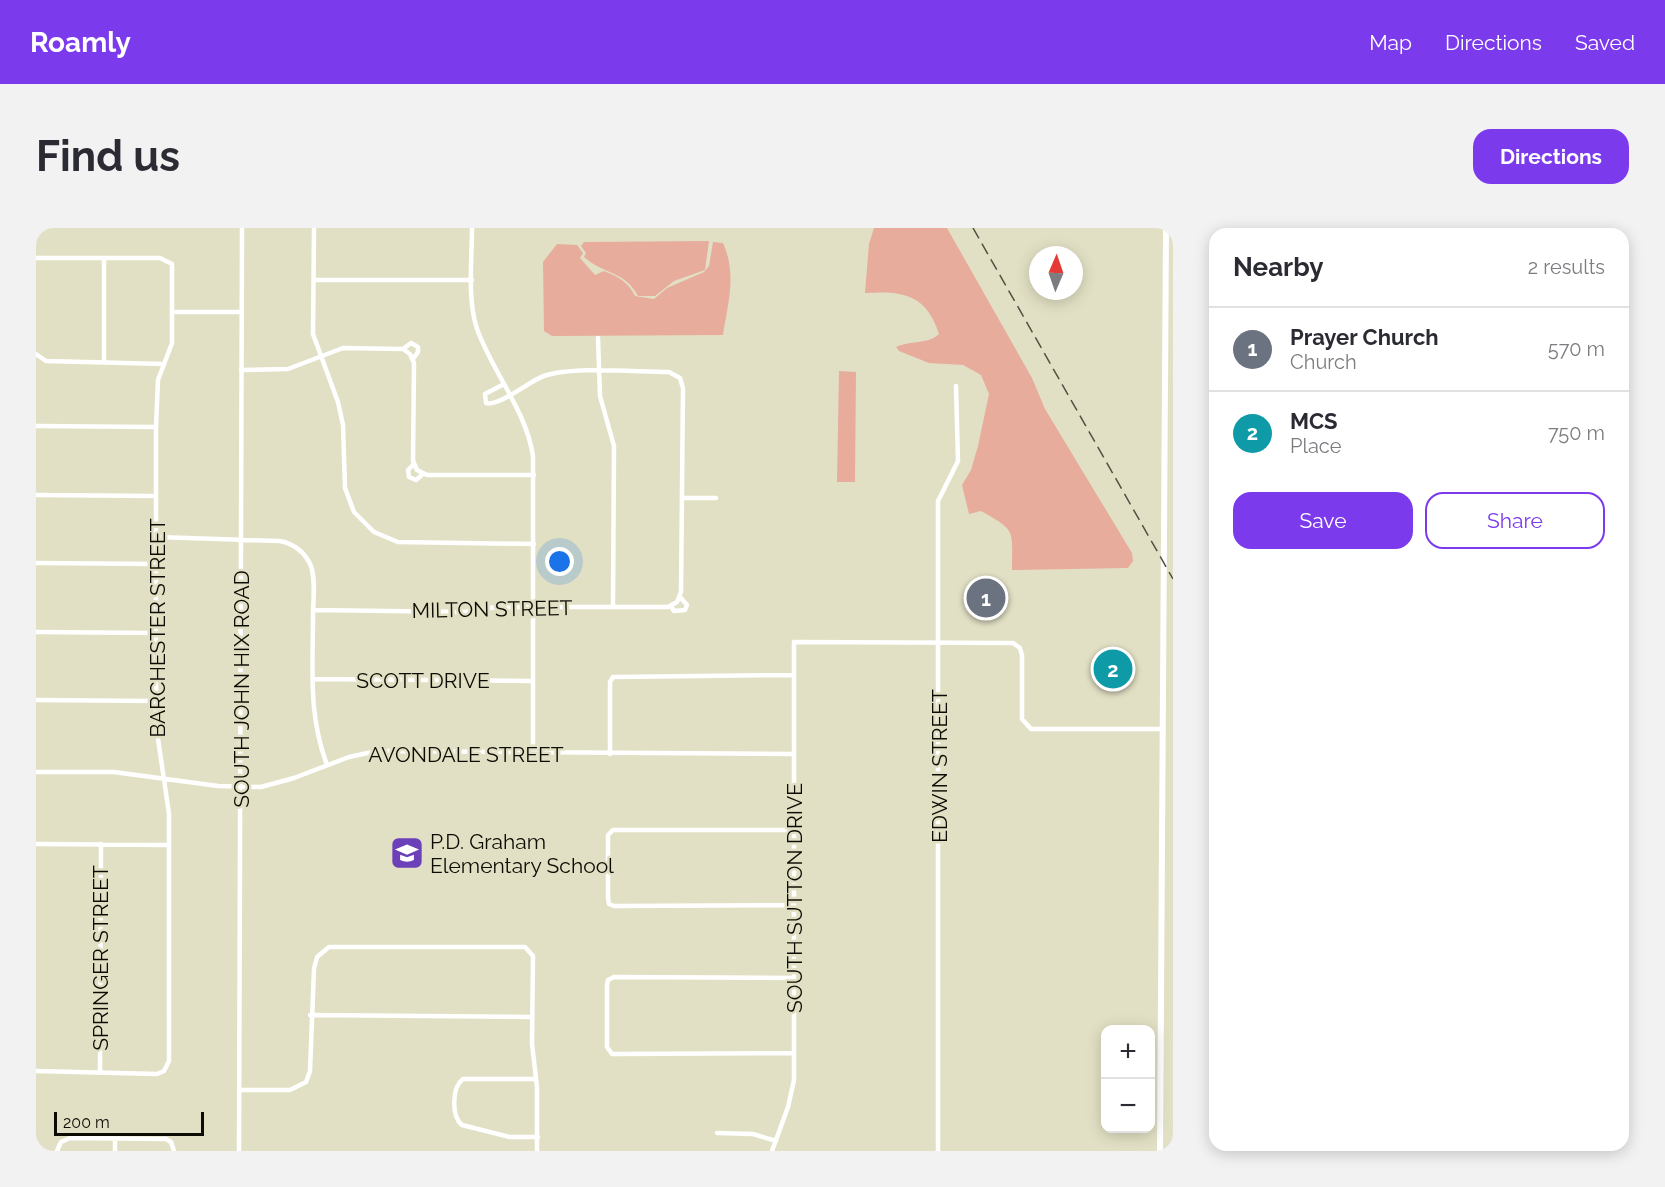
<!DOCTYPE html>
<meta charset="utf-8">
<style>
body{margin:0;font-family:Raleway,sans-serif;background:#f2f2f3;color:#2b2b33}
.controls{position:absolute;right:18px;bottom:18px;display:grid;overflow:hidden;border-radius:12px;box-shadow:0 3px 15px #0003}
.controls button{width:54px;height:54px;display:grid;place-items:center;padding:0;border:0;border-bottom:2px solid #e1e1e2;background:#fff;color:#2b2b33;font:30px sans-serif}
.compass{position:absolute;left:993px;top:18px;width:54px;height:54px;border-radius:50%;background:#fff;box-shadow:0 3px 15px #0003;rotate:2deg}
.scale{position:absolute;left:18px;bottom:15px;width:150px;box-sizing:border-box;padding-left:6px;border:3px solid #0d0c04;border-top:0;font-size:16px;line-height:21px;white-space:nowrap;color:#0d0c04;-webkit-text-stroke:4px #e2e0c4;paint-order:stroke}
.you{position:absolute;left:524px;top:334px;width:21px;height:21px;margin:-15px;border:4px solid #fff;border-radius:50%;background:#1a73e8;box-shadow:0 0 0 9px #1a73e833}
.badge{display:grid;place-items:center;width:39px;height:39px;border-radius:50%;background:#7c3aed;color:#fff;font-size:20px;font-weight:700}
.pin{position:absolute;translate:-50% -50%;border:3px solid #fff;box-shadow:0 2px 6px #0006}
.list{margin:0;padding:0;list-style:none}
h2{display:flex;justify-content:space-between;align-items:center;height:78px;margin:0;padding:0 24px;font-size:26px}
h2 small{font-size:20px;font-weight:400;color:#7c7c81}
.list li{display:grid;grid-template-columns:39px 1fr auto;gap:18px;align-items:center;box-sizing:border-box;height:84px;padding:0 24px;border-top:2px solid #e1e1e2}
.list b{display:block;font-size:22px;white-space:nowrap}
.list p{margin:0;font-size:20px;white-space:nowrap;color:#7c7c81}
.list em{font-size:20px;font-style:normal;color:#7c7c81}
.actions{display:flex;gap:12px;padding:18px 24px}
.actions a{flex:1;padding:14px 0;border:2px solid #7c3aed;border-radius:18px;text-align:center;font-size:21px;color:#7c3aed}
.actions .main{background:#7c3aed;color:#fff}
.map{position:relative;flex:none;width:1137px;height:923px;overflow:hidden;border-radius:18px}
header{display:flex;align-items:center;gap:36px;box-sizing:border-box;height:84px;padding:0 30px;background:#7c3aed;color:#fff}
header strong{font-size:28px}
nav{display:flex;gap:33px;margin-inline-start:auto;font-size:21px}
.intro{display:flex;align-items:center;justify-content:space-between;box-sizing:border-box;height:144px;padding:0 36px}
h1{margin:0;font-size:42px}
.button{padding:15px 27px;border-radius:18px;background:#7c3aed;color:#fff;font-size:21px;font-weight:700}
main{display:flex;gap:36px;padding:0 36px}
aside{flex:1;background:#fff;border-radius:18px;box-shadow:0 3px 15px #0003}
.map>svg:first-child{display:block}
</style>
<header>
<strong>Roamly</strong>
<nav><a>Map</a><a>Directions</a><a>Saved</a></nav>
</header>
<div class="intro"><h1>Find us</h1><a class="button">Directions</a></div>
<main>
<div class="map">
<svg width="1137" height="923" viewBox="0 0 1137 923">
<rect width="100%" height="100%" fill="#e2e0c4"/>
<path fill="#e7ac9c" d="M838,0H911L996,150L1009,181L1096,325L1097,333L1092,340L976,342C976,302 981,303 945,283L933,286L926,257L935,242L942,218L953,166L945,147L927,137L893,135L863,123L860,119C875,112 891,117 903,106C890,66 867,63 829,65L833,16Z
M673,13L669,42L638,53L619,68H602C588,42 568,47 548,29L550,25L545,18L548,14Z
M677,14L687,15C701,46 692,75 687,107L516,108L508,103L507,34L521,16L541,17L547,25L544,30L559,47L568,43C582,48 593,55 599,68L618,71L631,60L668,44L673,38Z
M803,143L820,144L819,254H801Z"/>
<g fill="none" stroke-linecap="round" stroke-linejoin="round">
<path stroke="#fff" stroke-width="4.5" d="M278,0L277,106L302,174L307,197L309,260L318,284L338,304L362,314L498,316
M436,0C436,32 431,70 441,101C457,145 490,182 497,228V525
M0,30H124L136,36V115L122,152L120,199V497L133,586V833L128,843L121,846L0,843
M278,52H436
M136,84H205
M562,110L564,168L578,218L577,379
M367,121L375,115L382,119V124L377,131
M0,126L10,133L128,136
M68,133V30
M205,142L252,141L307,120L367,121L374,126L378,135L377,233L381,242L391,247H498
M0,198L120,199
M377,237L372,242L373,249L380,252L387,246
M0,267L120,268
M646,270H680
M120,309L244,313C258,316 269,324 275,338C280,353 277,372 277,388C277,440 272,487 291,537
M0,335L120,336
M635,378L638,383L649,382L651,377L644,369
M277,382L429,384L460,379H632L641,374L645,364L647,160L644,150L633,144C599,144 538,138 508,148C493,153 463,179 450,175L449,166L468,156
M0,404L120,405
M277,451L497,453
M0,472L120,473
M574,526V454L577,449L757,447
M0,544H78L182,558L225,559L258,550L313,529L341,523L758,526
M758,602H577L572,607V670L573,676L578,678L758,677
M0,616L133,617
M274,787L496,789
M758,825L576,826L571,819V757L572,752L578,749L758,750
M64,844L65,616
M500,851H427C416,859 415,888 426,897L474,909H502
M203,862H254L270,854L274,843L278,741L281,729L293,719H489L497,728L496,816L501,859V923
M681,905L717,906L740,913
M21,923L25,914L34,910L130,911L135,914L138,923
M79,923V911
M203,923L206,0
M736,923L752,879L758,852V414L977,415L984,420L986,427V491L995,501H1126
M902,923V273L922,233L920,158"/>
<path stroke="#fff" stroke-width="6" d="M1124,923L1130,0"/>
<path stroke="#515042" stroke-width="1.5" stroke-dasharray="12 6" stroke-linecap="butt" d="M937,0L1137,351"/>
</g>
<defs>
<g id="school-square" transform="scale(1.725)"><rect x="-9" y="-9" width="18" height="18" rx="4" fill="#6b40b9" stroke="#e2e0c4"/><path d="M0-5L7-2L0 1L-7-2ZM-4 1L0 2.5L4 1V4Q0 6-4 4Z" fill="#fff"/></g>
</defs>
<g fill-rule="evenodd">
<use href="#school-square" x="371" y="625"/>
</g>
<g text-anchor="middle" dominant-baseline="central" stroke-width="5" stroke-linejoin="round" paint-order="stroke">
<g font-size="21" fill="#0d0c04" stroke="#e2e0c4">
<text transform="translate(456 381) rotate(-1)">MILTON STREET</text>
<text transform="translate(121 400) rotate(-90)">BARCHESTER STREET</text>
<text x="387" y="452">SCOTT DRIVE</text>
<text transform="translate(205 461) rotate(-90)">SOUTH JOHN HIX ROAD</text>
<text x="430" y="526">AVONDALE STREET</text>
<text transform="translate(903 538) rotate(-90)">EDWIN STREET</text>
<text transform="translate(758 670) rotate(-90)">SOUTH SUTTON DRIVE</text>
<text transform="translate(64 730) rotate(-90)">SPRINGER STREET</text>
</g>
<g font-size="21" fill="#0d0c04" stroke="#e2e0c4" text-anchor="start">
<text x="394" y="613">P.D. Graham<tspan x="394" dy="24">Elementary School</tspan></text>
</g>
</g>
</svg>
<div class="controls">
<button>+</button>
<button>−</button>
</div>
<svg class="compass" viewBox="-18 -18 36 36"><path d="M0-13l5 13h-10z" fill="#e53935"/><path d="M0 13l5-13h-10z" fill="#7c7c81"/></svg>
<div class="scale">200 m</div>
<div class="you"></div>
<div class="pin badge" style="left:950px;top:370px;background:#6b7280">1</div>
<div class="pin badge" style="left:1077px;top:441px;background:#0f9aa8">2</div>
</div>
<aside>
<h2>Nearby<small>2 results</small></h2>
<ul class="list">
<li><span class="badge" style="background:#6b7280">1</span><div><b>Prayer Church</b><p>Church</p></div><em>570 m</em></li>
<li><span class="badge" style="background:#0f9aa8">2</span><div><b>MCS</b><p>Place</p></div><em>750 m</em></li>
</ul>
<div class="actions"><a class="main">Save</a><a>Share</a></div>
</aside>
</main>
